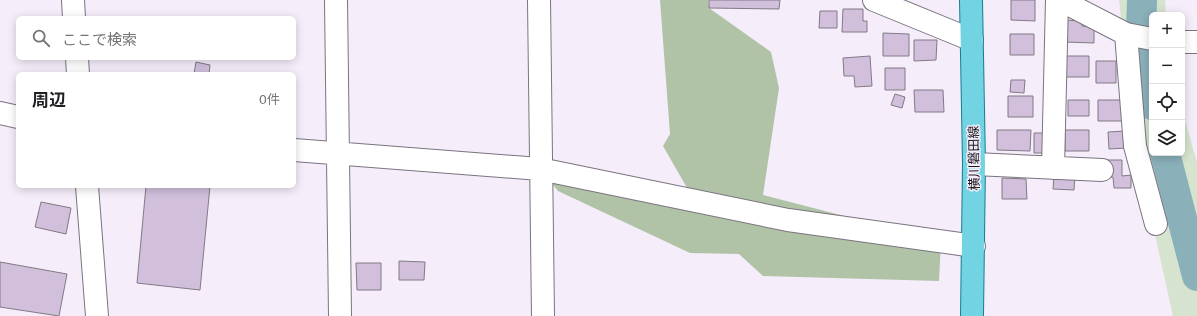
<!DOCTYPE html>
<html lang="ja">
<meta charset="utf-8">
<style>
body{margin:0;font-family:"DejaVu Sans","Noto Sans JP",sans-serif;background:#f2f2f2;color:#202124}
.controls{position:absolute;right:12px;top:12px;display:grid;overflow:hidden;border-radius:6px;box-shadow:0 2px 10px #0003}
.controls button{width:36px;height:36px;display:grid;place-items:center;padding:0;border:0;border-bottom:1px solid #e0e0e0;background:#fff;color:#202124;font:20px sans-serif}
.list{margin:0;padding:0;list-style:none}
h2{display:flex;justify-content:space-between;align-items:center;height:52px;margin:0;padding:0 16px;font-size:17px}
h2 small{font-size:13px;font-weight:400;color:#757577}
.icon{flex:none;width:22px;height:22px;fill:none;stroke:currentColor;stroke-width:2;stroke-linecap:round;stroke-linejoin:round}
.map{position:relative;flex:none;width:1197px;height:316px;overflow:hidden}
.search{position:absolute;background:#fff;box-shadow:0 2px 10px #0003;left:16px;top:16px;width:280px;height:44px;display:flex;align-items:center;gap:10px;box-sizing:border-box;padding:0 14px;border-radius:6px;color:#757577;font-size:15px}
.panel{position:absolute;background:#fff;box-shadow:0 2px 10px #0003;left:16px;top:72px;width:280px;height:116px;border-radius:6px}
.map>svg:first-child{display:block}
</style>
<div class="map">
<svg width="1197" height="316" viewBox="0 0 1197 316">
<rect width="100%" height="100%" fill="#f5edfa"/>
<path fill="#d6e4cf" d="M1119,0H1165L1166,15H1152V153H1182V110L1197,162V316H1173L1134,140Z"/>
<path fill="#b0c3a7" d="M660,0H708L709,8L771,52L779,88L763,195L941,241L939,281L763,276L739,254L690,253L558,191L540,169L694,200L663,146L670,134Z"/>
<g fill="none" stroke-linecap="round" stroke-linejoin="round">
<path stroke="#8ab0ba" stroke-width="30" d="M1142,0L1140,61L1152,105
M1165,153L1197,276"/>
</g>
<path fill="#d1bfdc" stroke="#817a85" d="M709,0H780L779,9L709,8Z
M1011,0H1035V21L1011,20Z
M843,9H863V21H867V32H842Z
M820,11H837V28H819Z
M1065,20L1082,21V26L1094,27V43L1065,42Z
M883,33L909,34V56H883Z
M1010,34H1034V55H1010Z
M914,40H937L936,60L914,61Z
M870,56L872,86L855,87L854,76H844L843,58Z
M1064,56H1089V77H1064Z
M1096,61H1116V83H1096Z
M196,62L210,65L209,74H194Z
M885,68H905V90H885Z
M1011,80H1025L1024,93L1010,92Z
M914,90H943L944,112H915Z
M895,94L905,97L902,108L891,105Z
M1008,96H1033V117H1008Z
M1068,100H1089V116H1068Z
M1098,100H1123L1122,121H1098Z
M997,130H1031L1030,151L997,150Z
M1065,130H1089V151H1065Z
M1125,131L1126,148L1109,149L1108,132Z
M1034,133H1047V153H1034Z
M1105,160H1122V176L1131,175V188H1114L1113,177H1105Z
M1054,176H1075L1074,190L1053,189Z
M1002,178L1026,179L1027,199H1002Z
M146,186H210L200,290L137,283Z
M41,202L71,208L66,234L35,227Z
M399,261L425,262L424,280H399Z
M0,262L67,274L59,316L0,307Z
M356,263H381V290H357Z"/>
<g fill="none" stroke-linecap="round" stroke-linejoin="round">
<g stroke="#7a747f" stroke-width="24">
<path id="minor" d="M73,0L74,18
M336,0L340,316
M539,0L543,316
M874,0L972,40
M1060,0L1126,34L1152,39
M1126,34L1135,146L1156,224
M1182,42H1197
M77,58L78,74
M0,113L18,117
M294,150L540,169L788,220L974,246
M974,164L1102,170
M1053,168L1057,0
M87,186L97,316"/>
</g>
<g stroke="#167e91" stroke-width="24">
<path id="major" d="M971,0L974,164L972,316"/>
</g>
<use href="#minor" stroke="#fff" stroke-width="22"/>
<use href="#major" stroke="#72d3e3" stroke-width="22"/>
</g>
<g text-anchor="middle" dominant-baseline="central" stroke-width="3" stroke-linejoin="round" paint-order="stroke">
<g font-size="13" fill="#19161b" stroke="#f5edfa">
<text transform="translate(974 158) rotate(-91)">横川磐田線</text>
</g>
</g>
</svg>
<div class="controls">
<button>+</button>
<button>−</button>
<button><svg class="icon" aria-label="locate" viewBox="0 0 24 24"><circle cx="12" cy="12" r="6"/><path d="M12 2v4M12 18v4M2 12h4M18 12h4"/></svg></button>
<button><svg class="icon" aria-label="layers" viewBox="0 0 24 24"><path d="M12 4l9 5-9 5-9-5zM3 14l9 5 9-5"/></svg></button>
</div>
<div class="search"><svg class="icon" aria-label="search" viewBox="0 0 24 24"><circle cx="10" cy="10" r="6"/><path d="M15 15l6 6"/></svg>ここで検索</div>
<section class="panel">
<h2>周辺<small>0件</small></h2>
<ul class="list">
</ul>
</section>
</div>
